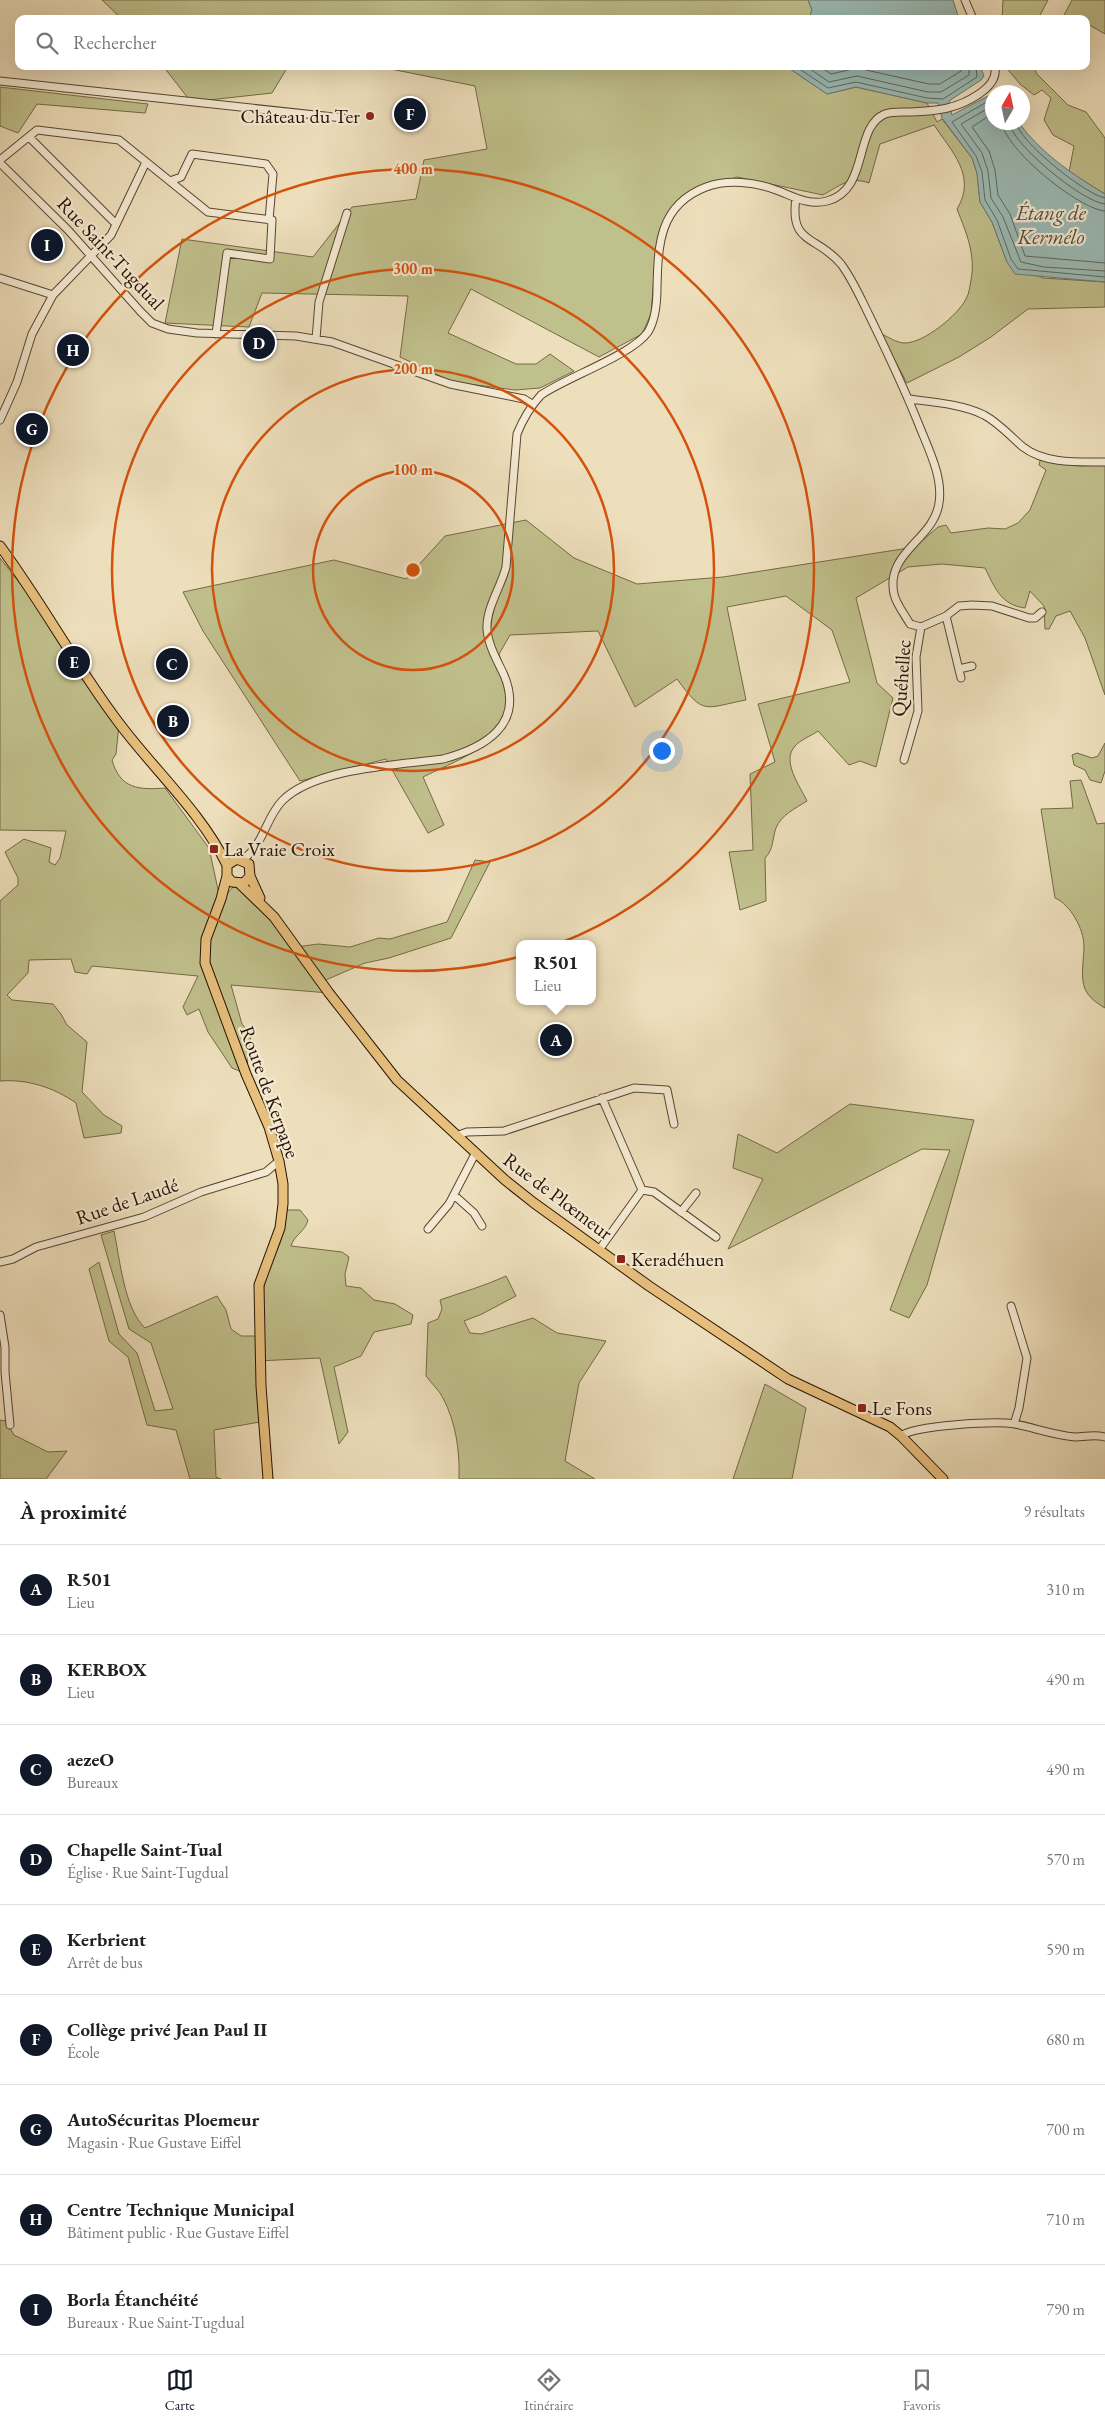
<!DOCTYPE html>
<html lang="fr">
<meta charset="utf-8">
<style>
body{margin:0;font-family:"EB Garamond",serif;background:#f6f6f6;color:#222}
.compass{position:absolute;left:985px;top:85px;width:45px;height:45px;border-radius:50%;background:#fff;box-shadow:0 5px 20px #0002;rotate:9deg}
.you{position:absolute;left:661px;top:750px;width:18px;height:18px;margin:-12px;border:4px solid #fff;border-radius:50%;background:#1a73e8;box-shadow:0 0 0 8px #1a73e833}
.badge{display:grid;place-items:center;width:32px;height:32px;border-radius:50%;background:#111827;color:#fff;font-size:16px;font-weight:700}
.pin{position:absolute;translate:-50% -50%;border:2px solid #fff;box-shadow:0 1px 5px #0006}
.popup{position:absolute;left:516px;top:940px;width:80px;height:65px;box-sizing:border-box;display:grid;place-content:center;border-radius:10px;background:#fff;filter:drop-shadow(0 1px 4px #0005);font-size:16px;white-space:nowrap;color:#767676}
.popup b{font-size:19px;color:#222}
.popup::after{content:'';position:absolute;left:50%;top:100%;margin-left:-10px;border:10px solid transparent;border-top-color:#fff}
.list{margin:0;padding:0;list-style:none}
h2{display:flex;justify-content:space-between;align-items:center;height:65px;margin:0;padding:0 20px;font-size:21px}
h2 small{font-size:16px;font-weight:400;color:#767676}
.list li{display:grid;grid-template-columns:32px 1fr auto;gap:15px;align-items:center;box-sizing:border-box;height:90px;padding:0 20px;border-top:1px solid #e0e0e0}
.list b{display:block;font-size:19px;white-space:nowrap}
.list p{margin:0;font-size:16px;white-space:nowrap;color:#767676}
.list em{font-size:16px;font-style:normal;color:#767676}
.icon{flex:none;width:28px;height:28px;fill:none;stroke:currentColor;stroke-width:2;stroke-linecap:round;stroke-linejoin:round}
.map{position:relative;flex:none;width:1105px;height:1479px;overflow:hidden}
.search{position:absolute;background:#fff;box-shadow:0 5px 20px #0002;left:15px;right:15px;top:15px;height:55px;display:flex;align-items:center;gap:12px;box-sizing:border-box;padding:0 18px;border-radius:10px;color:#767676;font-size:19px}
.sheet{height:875px;background:#fff}
nav{display:flex;justify-content:space-around;align-items:center;box-sizing:border-box;height:70px;border-top:1px solid #e0e0e0;background:#fff;font-size:14px;color:#767676}
nav a{display:grid;justify-items:center;gap:2px}
nav .on{color:#111827}
.map>svg:first-child{display:block}
</style>
<div class="map">
<svg width="1105" height="1479" viewBox="0 0 1105 1479">
<rect width="100%" height="100%" fill="#eedfbc"/>
<filter id="stains"><feTurbulence type="fractalNoise" baseFrequency=".004" numOctaves="4"/><feColorMatrix values="0 0 0 0 .2 0 0 0 0 .09 0 0 0 0 .02 0 0 0 .5 -.17"/></filter>
<radialGradient id="worn" r=".72"><stop offset=".6" stop-color="#630" stop-opacity="0"/><stop offset="1" stop-color="#630" stop-opacity=".3"/></radialGradient>
<path fill="#c0c08c" stroke="#746947" d="M102,0H808L812,10L809,19H122Z
M1003,0H1048L1038,19H1002Z
M1072,0H1105V34L1086,23V19H1062Z
M163,66H297L287,68L272,93L191,102Z
M376,66H786L827,94L856,87L927,103L937,122L942,119L972,158L977,173L980,202L992,222L1007,262L1043,278L1105,282V307L1028,309L991,337L959,357L907,383L880,333C888,337 897,343 905,343C924,343 958,315 966,299C969,294 970,286 971,280C976,255 966,232 957,209C977,176 952,152 934,125L880,144L869,183C850,176 839,186 823,195L737,177L684,195L663,225L656,250L651,314L642,334L599,357L471,289L448,333L516,364H536L550,354L574,371L540,388L515,390L453,382L400,357L408,296L262,293L249,327L165,323L182,239L313,257L352,207L416,199L424,160L487,149L475,86Z
M1005,66H1033L1037,74L1068,105L1086,112L1105,138V194L1069,172L1074,146L1053,135L1044,120L1051,98L1042,90L1034,95L1020,84Z
M0,87L148,104L145,113L37,104L18,133L0,126Z
M1041,457L1105,462V695L1085,638L1070,611L1056,616L1049,629H1045L1044,606L1030,591L1025,608C1001,605 995,588 985,568L942,564L908,567L856,598L877,683L893,698L876,767L860,761L849,765L818,731C811,736 800,740 795,746C781,761 800,786 807,801C796,808 781,815 776,828C772,839 774,849 765,858L766,901L740,910L729,852L753,850L750,774L775,762L758,704L850,682L832,630L786,596L727,607L746,700C704,708 704,716 677,679L635,707L598,631L510,635L499,654C503,667 510,681 512,694C519,739 455,761 423,777L444,825L428,833L386,759L300,781L203,631L183,592L334,560L406,579L445,536L526,520L574,558L637,584L723,577L915,547L938,527L946,525L951,533L988,528L1005,529L1018,523L1030,510L1046,470L1039,465Z
M0,558L58,632L119,724L116,754L112,760C120,789 139,790 165,788L209,848L219,894L225,896L233,887L242,889L296,947L318,944L350,947L379,938L390,939L447,922L475,860L490,862L451,938L389,958L365,963L321,982L329,993L231,985L242,1024L251,1035L246,1074L232,1068L208,1032L199,1009L187,1015L183,1007L198,976L92,966L87,974L75,972L71,959L29,960L28,973L7,995L12,1000L53,1004L61,1014L67,1025L87,1042L82,1092L104,1115L122,1126L121,1133L84,1138L76,1103C53,1087 27,1079 0,1081V901L18,885V878L5,852L24,839L51,848L49,862L55,865L60,858L66,831L0,830Z
M1105,743V771L1101,783L1090,780L1085,770L1074,765L1072,755L1077,753L1092,758L1098,756Z
M1081,780L1097,824L1105,823V1008C1097,1003 1089,998 1085,989C1080,977 1084,959 1084,946C1084,929 1070,904 1055,898L1041,809L1073,808L1070,781Z
M850,1104L974,1120L927,1285L909,1318L890,1310L950,1150L922,1149L728,1249L763,1179L733,1168L738,1134L777,1153Z
M287,1210H300L308,1220C305,1232 294,1235 291,1246L342,1252L349,1257L345,1274L346,1286L361,1288L374,1300L395,1304L413,1315L411,1324L374,1332L361,1356L334,1367L348,1432L339,1444L320,1358L257,1361L260,1422L214,1430L216,1477L221,1479H190L176,1430L147,1425L128,1357L109,1341L89,1269L99,1262L119,1334L137,1353L155,1411L173,1409L151,1343L129,1329L101,1235L114,1231C120,1260 124,1308 145,1328L217,1296L226,1310L231,1329L241,1336H264L263,1293L266,1275L280,1243Z
M506,1276L516,1296L482,1314L464,1321L470,1333L481,1334L533,1318L557,1333L606,1341L579,1383L565,1461L595,1479H459C460,1451 456,1423 443,1398C439,1390 431,1383 426,1376L428,1323L438,1319L442,1309L440,1300C463,1292 484,1286 506,1276Z
M765,1384L806,1408L792,1479H733Z
M0,1420L6,1421L14,1435L48,1452L67,1451L46,1479H0Z"/>
<path fill="#9bbcb7" stroke="#6d786f" d="M808,0H953L959,19H809L812,10Z
M786,66H980L984,76L981,80L949,101L952,115L992,94V122L1019,123C1042,154 1072,174 1105,194V282L1015,274L1007,262L992,222L980,202L977,173L972,158L942,118L938,103H927L856,87L827,94Z"/>
<g fill="none" stroke-linecap="round" stroke-linejoin="round">
<path stroke="#62675c" stroke-width="1" d="M795,66L828,88L856,82L927,98L943,99L977,77L976,66
M806,66L829,82L857,76L928,92H941L969,75V66
M819,66L831,74L857,68L929,84H940L961,71L962,66
M992,99L952,122L976,156L982,172L985,200L997,220L1011,259L1018,269L1105,277
M992,106L961,124L982,153L988,171L991,198L1003,217L1021,262L1044,267L1105,271
M992,114L972,127L989,151L995,170L998,195L1010,214L1025,256L1105,263
M1002,122C1003,148 1080,210 1105,211
M1009,122C1011,144 1084,203 1105,204
M1016,122C1018,141 1086,195 1105,198"/>
<g stroke="#5a4530" stroke-width="9">
<path id="minor" d="M965,0L973,19
M0,81L343,118
M29,137L116,224
M0,160L37,130L119,140L208,212L272,220L270,259L227,253L216,334
M0,163L68,230L140,311L152,323L168,329L197,333L296,336L332,342L450,384L524,399L532,404
M170,181L181,177L192,154L266,164L273,174L269,220
M796,198C789,245 817,235 841,264C853,280 861,299 870,317C888,354 906,392 921,430C930,452 943,479 939,503C934,540 885,552 894,594C896,604 905,615 910,624L921,627L916,657L918,711L904,760
M0,278L53,295
M316,339L319,302L347,213
M909,399C932,402 962,404 984,415C999,423 1010,436 1023,447C1045,464 1078,462 1105,462
M0,420L17,382L32,334L53,295L111,235L146,162
M946,616L961,678
M921,627L946,616L959,606L972,605L992,606L1029,618H1035L1042,612
M959,669L972,666
M242,860C264,845 265,819 282,801C314,768 398,765 443,759C484,748 525,725 504,675C497,660 488,645 487,629C486,608 501,587 506,567L517,434C523,419 530,407 541,395C567,377 632,355 648,332C656,319 657,303 657,288C658,245 659,205 706,187C728,179 755,182 776,190C793,196 808,206 827,201C870,190 853,127 885,114C893,111 903,112 911,112C937,111 957,109 979,94C989,87 997,79 995,66
M456,1136L467,1132L504,1131L634,1088L667,1090L674,1124
M642,1190L654,1192L716,1237
M454,1195L474,1213L482,1226
M681,1212L696,1193
M428,1229L449,1204L475,1154
M599,1250L642,1190L602,1098
M0,1262L13,1259L36,1247L144,1217L201,1192L266,1172L279,1161
M1011,1306L1027,1358L1019,1408L1014,1424
M0,1315L5,1347V1372L10,1425
M901,1436C915,1425 996,1421 1015,1424C1035,1428 1054,1435 1075,1437C1086,1437 1093,1434 1105,1437"/>
</g>
<g stroke="#281202" stroke-width="11">
<path id="major" d="M0,546C42,603 76,666 119,723C155,771 201,812 227,865
M227,876L221,899L206,939L205,963L246,1074L269,1127L279,1161L283,1184V1204L280,1228L259,1285L261,1386L268,1479
M250,876L244,883L232,882L227,876V865L237,859L249,864L250,876L260,898
M240,884L274,917L329,993L397,1080L505,1180L534,1203L649,1286L788,1379L890,1427L901,1436L943,1479"/>
</g>
<use href="#minor" stroke="#f4ead3" stroke-width="7"/>
<use href="#major" stroke="#e7c07e" stroke-width="9"/>
</g>
<g fill="none" stroke="#d5520b" stroke-width="2.5">
<circle cx="413" cy="570" r="100"/>
<circle cx="413" cy="570" r="201"/>
<circle cx="413" cy="570" r="301"/>
<circle cx="413" cy="570" r="401"/>
</g>
<g fill="#8f2418" stroke="#f4ead3" stroke-width="2">
<circle cx="370" cy="116" r="5"/>
<rect x="209" y="844" width="10" height="10" rx="2.5"/>
<rect x="616" y="1254" width="10" height="10" rx="2.5"/>
<rect x="857" y="1403" width="10" height="10" rx="2.5"/>
</g>
<g text-anchor="middle" dominant-baseline="central" stroke-width="4.5" stroke-linejoin="round" paint-order="stroke">
<g font-size="20" fill="#281202" stroke="#f4ead3" text-anchor="start">
<text x="360" y="116" text-anchor="end">Château du Ter</text>
<text x="224" y="849">La Vraie Croix</text>
<text x="631" y="1259">Keradéhuen</text>
<text x="872" y="1408">Le Fons</text>
</g>
<g font-size="20" fill="#281202" stroke="#f4ead3">
<text transform="translate(111 253) rotate(47)">Rue Saint-Tugdual</text>
<text transform="translate(901 678) rotate(-86)">Quéhellec</text>
<text transform="translate(270 1092) rotate(70)">Route de Kerpape</text>
<text transform="translate(558 1196) rotate(37)">Rue de Plœmeur</text>
<text transform="translate(127 1201) rotate(-19)">Rue de Laudé</text>
</g>
<g font-size="21" font-style="italic" fill="#504e41" stroke="#f4ead3">
<text x="1051" y="212">Étang de<tspan x="1051" dy="24">Kermélo</tspan></text>
</g>
</g>
<circle cx="413" cy="570" r="8" fill="#d5520b" stroke="#f4ead3" stroke-width="2.5"/>
<g font-size="15" text-anchor="middle" font-weight="bold" fill="#d5520b" stroke="#f4ead3" stroke-width="4.5" stroke-linejoin="round" paint-order="stroke">
<text x="413" y="174">400 m</text>
<text x="413" y="274">300 m</text>
<text x="413" y="374">200 m</text>
<text x="413" y="475">100 m</text>
</g>
<rect width="100%" height="100%" filter="url(#stains)"/>
<rect width="100%" height="100%" fill="url(#worn)"/>
</svg>
<svg class="compass" viewBox="-18 -18 36 36"><path d="M0-13l5 13h-10z" fill="#e53935"/><path d="M0 13l5-13h-10z" fill="#767676"/></svg>
<div class="you"></div>
<div class="pin badge" style="left:556px;top:1040px">A</div>
<div class="popup"><b>R501</b>Lieu</div>
<div class="pin badge" style="left:173px;top:721px">B</div>
<div class="pin badge" style="left:172px;top:664px">C</div>
<div class="pin badge" style="left:259px;top:343px">D</div>
<div class="pin badge" style="left:74px;top:662px">E</div>
<div class="pin badge" style="left:410px;top:114px">F</div>
<div class="pin badge" style="left:32px;top:429px">G</div>
<div class="pin badge" style="left:73px;top:350px">H</div>
<div class="pin badge" style="left:47px;top:245px">I</div>
<div class="search"><svg class="icon" aria-label="search" viewBox="0 0 24 24"><circle cx="10" cy="10" r="6"/><path d="M15 15l6 6"/></svg>Rechercher</div>
</div>
<section class="sheet">
<h2>À proximité<small>9 résultats</small></h2>
<ul class="list">
<li><span class="badge">A</span><div><b>R501</b><p>Lieu</p></div><em>310 m</em></li>
<li><span class="badge">B</span><div><b>KERBOX</b><p>Lieu</p></div><em>490 m</em></li>
<li><span class="badge">C</span><div><b>aezeO</b><p>Bureaux</p></div><em>490 m</em></li>
<li><span class="badge">D</span><div><b>Chapelle Saint-Tual</b><p>Église · Rue Saint-Tugdual</p></div><em>570 m</em></li>
<li><span class="badge">E</span><div><b>Kerbrient</b><p>Arrêt de bus</p></div><em>590 m</em></li>
<li><span class="badge">F</span><div><b>Collège privé Jean Paul II</b><p>École</p></div><em>680 m</em></li>
<li><span class="badge">G</span><div><b>AutoSécuritas Ploemeur</b><p>Magasin · Rue Gustave Eiffel</p></div><em>700 m</em></li>
<li><span class="badge">H</span><div><b>Centre Technique Municipal</b><p>Bâtiment public · Rue Gustave Eiffel</p></div><em>710 m</em></li>
<li><span class="badge">I</span><div><b>Borla Étanchéité</b><p>Bureaux · Rue Saint-Tugdual</p></div><em>790 m</em></li>
</ul>
</section>
<nav>
<a class="on"><svg class="icon" aria-label="map" viewBox="0 0 24 24"><path d="M3 6l6-2 6 2 6-2v14l-6 2-6-2-6 2zM9 4v14M15 6v14"/></svg>Carte</a>
<a><svg class="icon" aria-label="directions" viewBox="0 0 24 24"><path d="M12 3l9 9-9 9-9-9zM9 14v-3h6M13 9l2 2-2 2"/></svg>Itinéraire</a>
<a><svg class="icon" aria-label="saved" viewBox="0 0 24 24"><path d="M7 4h10v16l-5-4-5 4z"/></svg>Favoris</a>
</nav>
